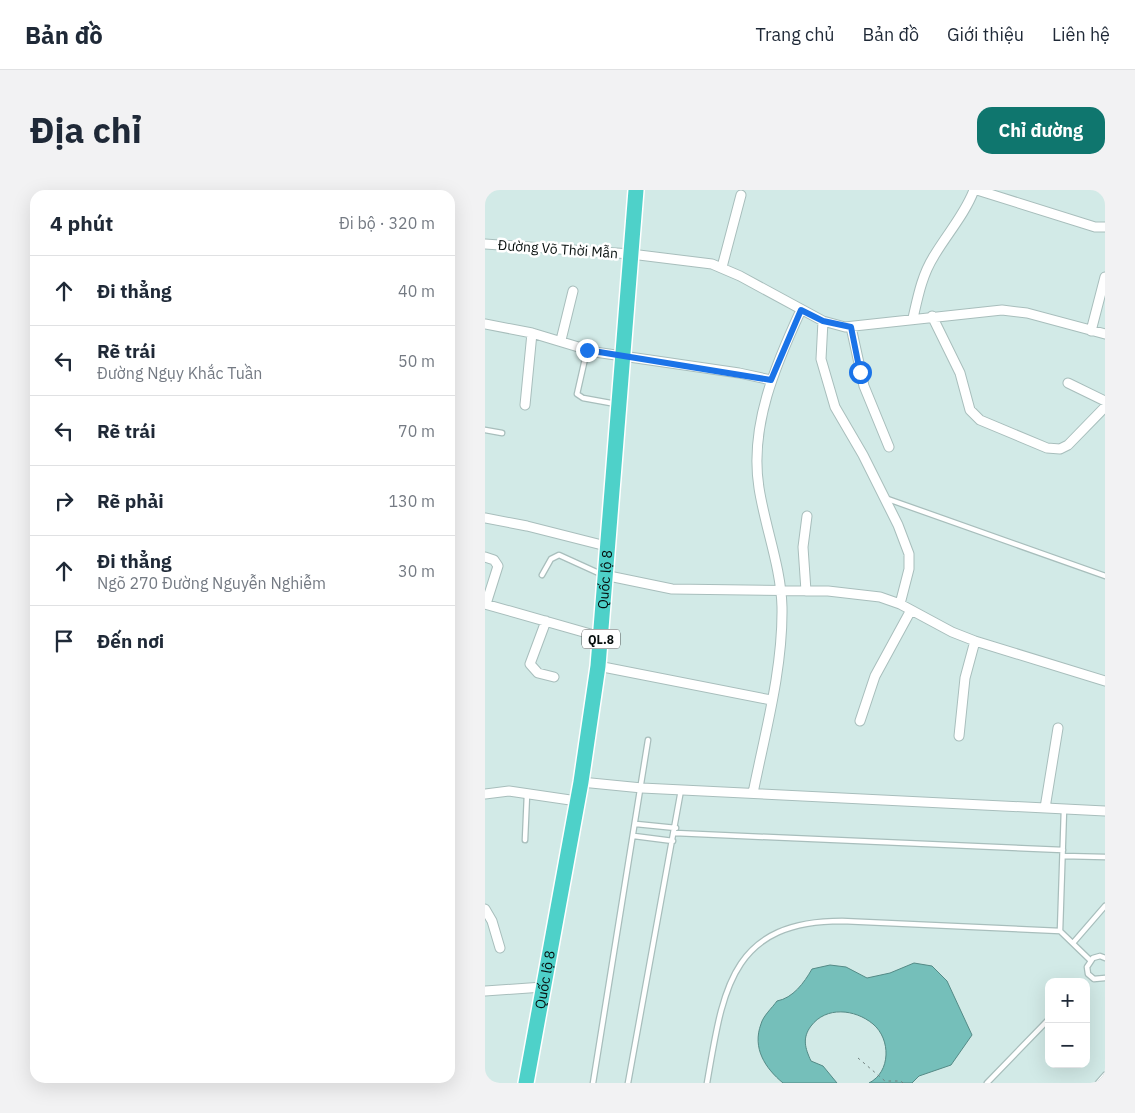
<!DOCTYPE html>
<html lang="vi">
<meta charset="utf-8">
<style>
body{margin:0;font-family:"IBM Plex Sans",sans-serif;background:#f2f2f3;color:#1f2937}
.controls{position:absolute;right:15px;bottom:15px;display:grid;overflow:hidden;border-radius:10px;box-shadow:0 5px 20px #0002}
.controls button{width:45px;height:45px;display:grid;place-items:center;padding:0;border:0;border-bottom:1px solid #e0e1e3;background:#fff;color:#1f2937;font:25px sans-serif}
.stop{position:absolute;width:15px;height:15px;margin:-11px;border:4px solid #1a73e8;border-radius:50%;background:#fff}
.stop.end{background:#1a73e8;border-color:#fff;box-shadow:0 1px 5px #0008}
.list{margin:0;padding:0;list-style:none}
h2{display:flex;justify-content:space-between;align-items:center;height:65px;margin:0;padding:0 20px;font-size:21px}
h2 small{font-size:16px;font-weight:400;color:#747a83}
.list li{display:grid;grid-template-columns:32px 1fr auto;gap:15px;align-items:center;box-sizing:border-box;height:70px;padding:0 20px;border-top:1px solid #e0e1e3}
.list b{display:block;font-size:19px;white-space:nowrap}
.list p{margin:0;font-size:16px;white-space:nowrap;color:#747a83}
.list em{font-size:16px;font-style:normal;color:#747a83}
.icon{flex:none;width:28px;height:28px;fill:none;stroke:currentColor;stroke-width:2;stroke-linecap:round;stroke-linejoin:round}
.map{position:relative;flex:none;width:620px;height:893px;overflow:hidden;border-radius:15px}
header{display:flex;align-items:center;gap:30px;box-sizing:border-box;height:70px;padding:0 25px;background:#fff;border-bottom:1px solid #e0e1e3}
header strong{font-size:24px}
nav{display:flex;gap:28px;margin-inline-start:auto;font-size:18px}
.intro{display:flex;align-items:center;justify-content:space-between;box-sizing:border-box;height:120px;padding:0 30px}
h1{margin:0;font-size:35px}
.button{padding:12px 22px;border-radius:15px;background:#0f766e;color:#fff;font-size:18px;font-weight:700}
main{display:flex;gap:30px;padding:0 30px}
aside{flex:1;background:#fff;border-radius:15px;box-shadow:0 5px 20px #0002}
.map>svg:first-child{display:block}
</style>
<header>
<strong>Bản đồ</strong>
<nav><a>Trang chủ</a><a>Bản đồ</a><a>Giới thiệu</a><a>Liên hệ</a></nav>
</header>
<div class="intro"><h1>Địa chỉ</h1><a class="button">Chỉ đường</a></div>
<main>
<aside>
<h2>4 phút<small>Đi bộ · 320 m</small></h2>
<ul class="list">
<li><svg class="icon" aria-label="ahead" viewBox="0 0 24 24"><path d="M12 20V5M6 11l6-6 6 6"/></svg><div><b>Đi thẳng</b></div><em>40 m</em></li>
<li><svg class="icon" aria-label="left" viewBox="0 0 24 24"><path d="M17 20v-9H6M10 6l-5 5 5 5"/></svg><div><b>Rẽ trái</b><p>Đường Ngụy Khắc Tuần</p></div><em>50 m</em></li>
<li><svg class="icon" aria-label="left" viewBox="0 0 24 24"><path d="M17 20v-9H6M10 6l-5 5 5 5"/></svg><div><b>Rẽ trái</b></div><em>70 m</em></li>
<li><svg class="icon" aria-label="right" viewBox="0 0 24 24"><path d="M7 20v-9h11M14 6l5 5-5 5"/></svg><div><b>Rẽ phải</b></div><em>130 m</em></li>
<li><svg class="icon" aria-label="ahead" viewBox="0 0 24 24"><path d="M12 20V5M6 11l6-6 6 6"/></svg><div><b>Đi thẳng</b><p>Ngõ 270 Đường Nguyễn Nghiễm</p></div><em>30 m</em></li>
<li><svg class="icon" aria-label="arrive" viewBox="0 0 24 24"><path d="M6 21V4h12l-3 4 3 4H6"/></svg><div><b>Đến nơi</b></div></li>
</ul>
</aside>
<div class="map">
<svg width="620" height="893" viewBox="0 0 620 893">
<rect width="100%" height="100%" fill="#d2eae7"/>
<path fill="#75bfba" stroke="#548a86" d="M429,773L447,776L462,791L487,845L466,875L434,886L427,893H384C406,882 406,849 388,834C370,819 341,816 326,836C317,848 320,858 326,871L338,876L352,893H298C280,878 267,858 276,834C278,826 287,818 292,811C308,808 319,793 327,779L345,775L361,777L382,788L405,783Z"/>
<g fill="none" stroke-linecap="round" stroke-linejoin="round">
<g stroke="#a8bebc" stroke-width="7">
<path id="lane" d="M102,160L92,204L98,208L131,214
M0,240L17,243
M400,308L620,386
M57,385L66,369L74,365L118,385
M151,634L191,638
M190,643L578,660
M149,646L188,651
M40,650L42,604
M578,666L620,667
M575,741L579,619
M588,753L620,716
M620,768L615,766L608,768L602,777L603,784L609,789L620,788
M108,893L163,550
M143,893L196,600
M222,893C238,802 244,731 357,731L575,741L605,770
M502,893L564,829
M613,893L620,885"/>
</g>
<g stroke="#a8bebc" stroke-width="11">
<path id="street" d="M492,0L610,37H620
M0,54L146,64L227,74L255,86L338,131L360,137L517,120L542,123L620,144
M237,77L256,5
M447,126L475,183L485,220L495,230L562,258L575,259L583,255L620,217
M428,128C433,106 437,85 449,66C462,44 480,24 489,0
M338,131L336,169L350,217L378,265L413,335L424,364V379L415,414
M0,134L47,143L110,162L254,183L286,190
M366,137L379,196L404,257
M606,141L620,87
M76,150L88,101
M583,193L620,211
M40,215L47,143
M0,328L42,336L121,356
M0,367L9,370L13,376L1,414
M119,385L187,399L343,401L395,407L415,414L467,442L490,451L620,491
M321,401L318,357L322,326
M0,414L116,447
M61,431L45,474L53,483L69,487
M113,476L286,510
M375,531L390,486L426,420
M474,546L480,488L490,451
M96,592L157,598L620,621
M268,603C280,543 298,479 297,417C296,377 280,337 274,298C264,236 291,174 316,120
M0,604L24,601L92,611
M560,618L573,538
M0,719L7,731L15,758
M0,801L58,797"/>
</g>
<g stroke="#fff" stroke-width="18">
<g id="highway">
<path id="s1" d="M41,893L96,592L113,476L151,0"/>
</g>
</g>
<path stroke="#71817f" stroke-width="1" stroke-dasharray="2.5 4" stroke-linecap="butt" d="M373,868L400,891H416L418,893"/>
<use href="#lane" stroke="#fff" stroke-width="4.5"/>
<use href="#street" stroke="#fff" stroke-width="9"/>
<use href="#highway" stroke="#4ed1c9" stroke-width="15"/>
</g>
<g fill="none" stroke-linecap="round" stroke-linejoin="round">
<path stroke="#1a73e8" stroke-width="6" d="M102,160L286,190L316,120L338,131L366,137L375,182"/>
</g>
<g text-anchor="middle" dominant-baseline="central" stroke-width="5" stroke-linejoin="round" paint-order="stroke">
<rect fill="#fff" stroke="#515656" stroke-width="1" x="97" y="439.5" width="38" height="19" rx="4"/>
<g font-size="12" font-weight="bold" fill="#060e0d">
<text x="116" y="449">QL.8</text>
</g>
<g font-size="14" fill="#060e0d" stroke="#fff">
<text transform="translate(73 59) rotate(4)">Đường Võ Thời Mẫn</text>
<text stroke="none"><textPath href="#s1" startOffset="510">Quốc lộ 8</textPath></text>
<text stroke="none"><textPath href="#s1" startOffset="105">Quốc lộ 8</textPath></text>
</g>
</g>
</svg>
<div class="controls">
<button>+</button>
<button>−</button>
</div>
<div class="stop" style="left:375px;top:182px"></div>
<div class="stop end" style="left:102px;top:160px"></div>
</div>
</main>
